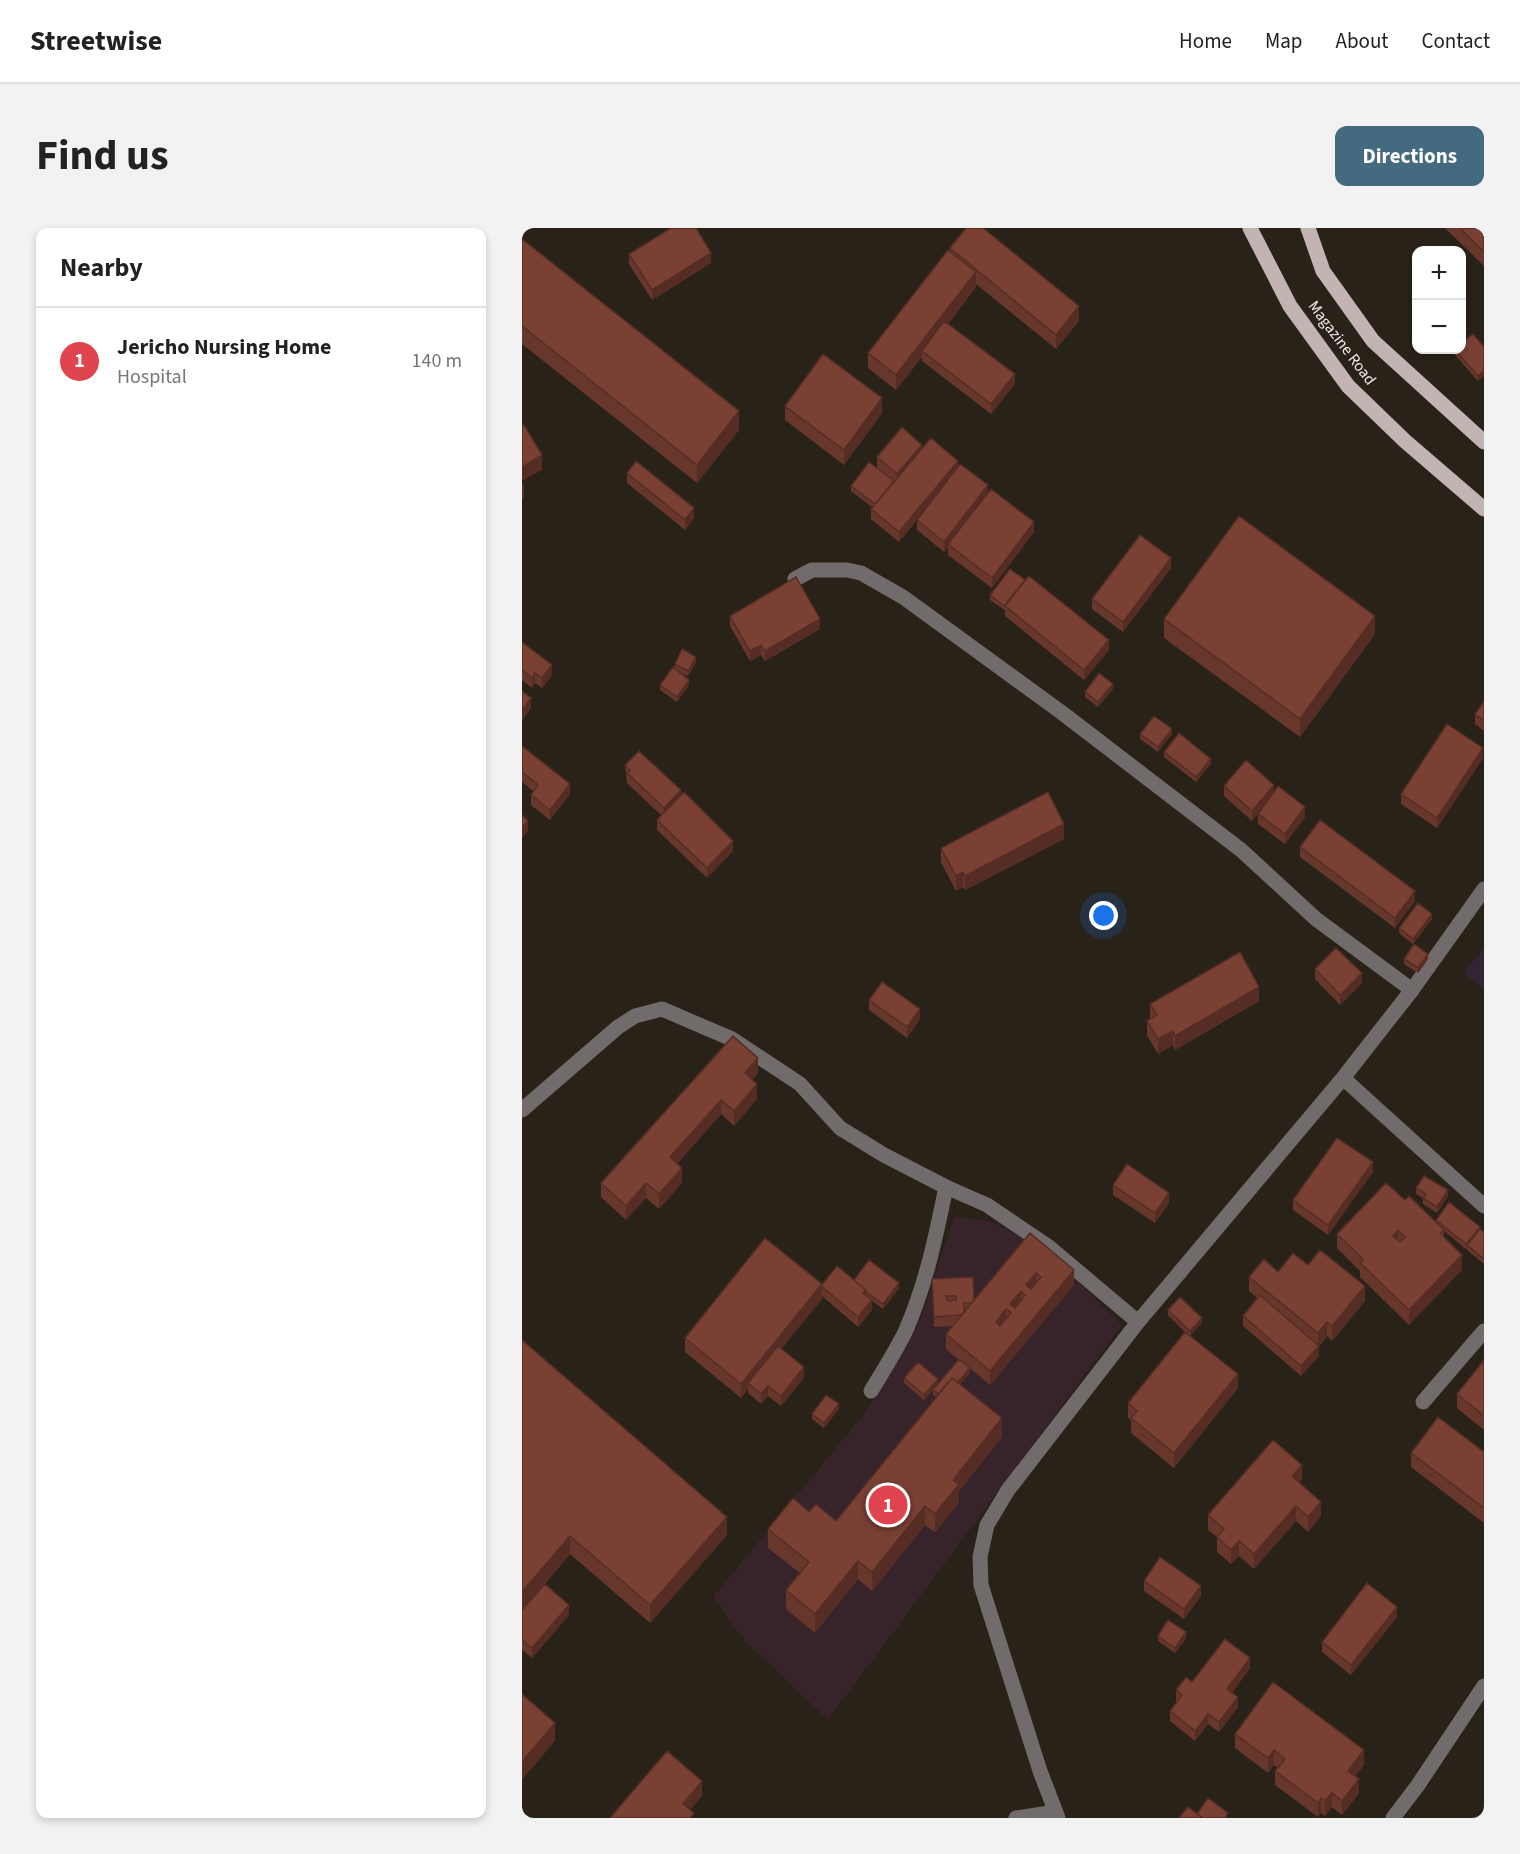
<!DOCTYPE html>
<meta charset="utf-8">
<style>
body{margin:0;font-family:"Source Sans 3",sans-serif;background:#f2f2f2;color:#222}
.controls{position:absolute;right:18px;top:18px;display:grid;overflow:hidden;border-radius:12px;box-shadow:0 3px 9px #0003}
.controls button{width:54px;height:54px;display:grid;place-items:center;padding:0;border:0;border-bottom:2px solid #e0e0e0;background:#fff;color:#222;font:30px sans-serif}
.you{position:absolute;left:582px;top:688px;width:21px;height:21px;margin:-15px;border:4px solid #fff;border-radius:50%;background:#1a73e8;box-shadow:0 0 0 9px #1a73e833}
.badge{display:grid;place-items:center;width:39px;height:39px;border-radius:50%;background:#446a80;color:#fff;font-size:20px;font-weight:700}
.pin{position:absolute;translate:-50% -50%;border:3px solid #fff;box-shadow:0 2px 6px #0006}
.list{margin:0;padding:0;list-style:none}
h2{display:flex;justify-content:space-between;align-items:center;height:78px;margin:0;padding:0 24px;font-size:26px}
h2 small{font-size:20px;font-weight:400;color:#767676}
.list li{display:grid;grid-template-columns:39px 1fr auto;gap:18px;align-items:center;box-sizing:border-box;height:108px;padding:0 24px;border-top:2px solid #e0e0e0}
.list b{display:block;font-size:22px;white-space:nowrap}
.list p{margin:0;font-size:20px;white-space:nowrap;color:#767676}
.list em{font-size:20px;font-style:normal;color:#767676}
.map{position:relative;flex:none;width:962px;height:1590px;overflow:hidden;border-radius:12px}
header{display:flex;align-items:center;gap:36px;box-sizing:border-box;height:84px;padding:0 30px;background:#fff;border-bottom:2px solid #e0e0e0}
header strong{font-size:28px}
nav{display:flex;gap:33px;margin-inline-start:auto;font-size:21px}
.intro{display:flex;align-items:center;justify-content:space-between;box-sizing:border-box;height:144px;padding:0 36px}
h1{margin:0;font-size:42px}
.button{padding:15px 27px;border-radius:12px;background:#446a80;color:#fff;font-size:21px;font-weight:700}
main{display:flex;gap:36px;padding:0 36px}
aside{flex:1;background:#fff;border-radius:12px;box-shadow:0 3px 9px #0003}
.map>svg:first-child{display:block}
</style>
<header>
<strong>Streetwise</strong>
<nav><a>Home</a><a>Map</a><a>About</a><a>Contact</a></nav>
</header>
<div class="intro"><h1>Find us</h1><a class="button">Directions</a></div>
<main>
<aside>
<h2>Nearby<small></small></h2>
<ul class="list">
<li><span class="badge" style="background:#e0444e">1</span><div><b>Jericho Nursing Home</b><p>Hospital</p></div><em>140 m</em></li>
</ul>
</aside>
<div class="map">
<svg width="962" height="1590" viewBox="0 0 962 1590">
<rect width="100%" height="100%" fill="#282219"/>
<path fill="#312533" d="M962,719V761L942,745Z"/>
<path fill="#37242b" d="M432,989L468,993L498,1007L539,1037L600,1097L306,1492L223,1413L191,1369L342,1186L400,1087Z"/>
<g fill="none" stroke-linecap="round" stroke-linejoin="round">
<path stroke="#726b6b" stroke-width="15" d="M273,351L290,342H325L339,345L381,369L539,484L719,622L794,691L890,762
M821,850L962,978
M0,882L96,799L113,788L140,781L210,811L278,856L318,900L362,927L424,959L465,977L490,994L527,1019L616,1094
M349,1163C361,1143 374,1123 384,1102C404,1056 414,1008 424,959
M901,1174L962,1103
M494,1590L534,1584
M536,1590L518,1543L459,1357L458,1329L465,1297L486,1262L616,1094L821,850L890,762L962,661
M871,1590L896,1557L962,1458"/>
<path stroke="#c1b4b3" stroke-width="15" d="M728,0L768,78L826,158L883,213L962,281
M786,0L801,43L851,113L962,214"/>
</g>
<path fill="#68372c" d="M923,0H962V38Z
M0,11L217,202L175,255L0,116Z
M428,20L557,93L534,121L454,56V59L426,96L493,156L469,186L400,133V129L374,162L346,140V125L428,24Z
M107,26L189,35L130,72L107,36Z
M962,119L956,153L933,127V122Z
M263,178L360,185L322,237L263,192Z
M400,221L436,238L512,304L470,360L426,327V319L422,324L395,302V292L377,314L349,291V281L350,279L329,263V258L355,239V229Z
M105,245L172,290L163,302L105,255Z
M649,340L601,404L570,381V371Z
M468,367L587,422L562,452L483,388V382L468,372Z
M208,388L298,401L243,433L239,427L228,433L208,398Z
M642,391L853,406L778,509L642,410Z
M0,414L30,447L20,460L13,455L10,460L0,452Z
M174,434L166,448L154,442L167,457L155,474L138,462V457L153,440V436Z
M591,461L576,479L563,469V464Z
M962,474V503L953,496V486Z
M618,506H650L636,524L618,511Z
M0,518L48,566L28,592L9,577V567L11,563L0,554Z
M642,524L689,536L674,554L642,529Z
M961,530L915,600L879,576V566Z
M103,537L159,568L211,623L185,650L135,602V592L140,588L105,555Z
M702,558L752,564L783,589L763,616L736,596V586L730,593L702,568Z
M542,611L443,662L441,659L434,663L419,634V620Z
M778,619L893,673L873,700L778,629Z
M910,691L891,716L877,705V700Z
M882,731H906L896,745L882,736Z
M793,741L840,755L818,777L793,751Z
M347,772L398,791L385,810L347,782Z
M737,773L653,822L651,817L636,826L625,807V793L628,791V776Z
M236,845L230,852L235,871L212,898L199,886L155,936L160,955L137,981L124,970L104,992L79,969V955Z
M851,944L806,1007L771,982V972Z
M591,957L647,975L633,995L591,967Z
M894,960L926,968L915,985L901,976V970L894,966Z
M883,972L914,994V992L958,1001L962,1004V1036L945,1022V1020L944,1021L922,1003V1009L940,1042L887,1097L838,1049V1043L815,1020V1006Z
M508,1005L552,1057L468,1157L448,1140V1145L438,1156L480,1209L437,1263V1275L413,1304L403,1297L350,1363L336,1351L293,1405L264,1381V1362L278,1345L246,1320V1301L287,1284L314,1293L414,1169L411,1167V1162L402,1172L382,1155V1150L416,1156L436,1131L424,1121V1106L431,1098L412,1099L410,1051L452,1072Z
M786,1037L843,1073L810,1113L805,1108L797,1119V1128L779,1148L721,1098V1088L735,1070L727,1063V1049L756,1044Z
M332,1052L377,1060L361,1081L350,1073V1082L336,1099L300,1068V1071L259,1121L282,1150L259,1178L246,1168L239,1176L226,1165V1161L219,1170L163,1124V1110L300,1058Z
M646,1082L680,1095L668,1107L716,1160L652,1240L609,1205V1192L606,1190V1175L663,1104L646,1087Z
M0,1112L205,1307L128,1395L48,1326L23,1356L47,1387L10,1430L0,1422Z
M962,1132V1202L935,1180V1166Z
M317,1181L302,1200L290,1191V1186Z
M962,1224V1295L889,1239V1225Z
M780,1251L777,1255L799,1288L786,1304L774,1293L732,1341L717,1328L709,1336L695,1324V1309L686,1302V1287Z
M622,1353L679,1368L662,1391L622,1363Z
M875,1389L829,1447L800,1424V1414Z
M636,1408L664,1410L653,1425L636,1413Z
M728,1440L710,1465L716,1479L697,1504L686,1496L673,1513L648,1493V1483L655,1474L654,1472V1462L670,1454Z
M713,1506L842,1537L833,1548L837,1565L820,1587L810,1579L803,1588L799,1585L796,1589L753,1557V1543L756,1540L752,1537L746,1545L713,1520Z"/>
<path fill="#552d24" d="M189,25V35L130,72V62Z
M454,44V59L403,125L400,123V129L374,162V147Z
M557,78V93L534,121V107Z
M962,143V148L956,153V148Z
M493,146V156L469,186V176Z
M360,170V185L322,237V222Z
M217,183V202L175,255V237Z
M400,217V227L375,256V246Z
M20,227V242L0,253V239Z
M436,233V243L377,314V304Z
M2,256V270L0,271V257Z
M466,257V267L426,316V319L422,324V314Z
M172,280V290L163,302V292Z
M512,294V304L470,360V350Z
M649,330V340L601,404V394Z
M853,388V406L778,509V491Z
M298,391V401L243,433V423Z
M587,412V422L562,452V442Z
M239,417V427L228,433V423Z
M174,429V434L166,448V443Z
M30,437V447L20,460V450Z
M13,445V455L10,460V450Z
M167,452V457L155,474V469Z
M591,456V461L576,479V474Z
M9,470V480L0,493V483Z
M650,501V506L636,524V519Z
M961,520V530L915,600V590Z
M689,531V536L674,554V549Z
M48,556V566L28,592V582Z
M752,557V567L730,593V583Z
M159,562V572L142,590V580Z
M783,579V589L763,616V606Z
M6,593V603L0,610V600Z
M542,596V611L443,662V648Z
M211,613V623L185,650V640Z
M441,644V659L434,663V648Z
M893,663V673L873,700V690Z
M910,686V691L891,716V711Z
M906,726V731L896,745V740Z
M840,745V755L818,777V767Z
M737,759V773L653,822V808Z
M398,781V791L385,810V799Z
M651,803V817L636,826V811Z
M236,830V845L223,860V845Z
M235,856V871L212,898V883Z
M199,872V886L148,944V929Z
M851,934V944L806,1007V997Z
M160,940V955L137,981V966Z
M124,955V970L104,992V978Z
M926,962V968L915,985V979Z
M647,965V975L633,995V985Z
M958,999V1004L945,1017L944,1021V1016Z
M876,1002V1017L871,1008Z
M940,1027V1042L887,1097V1082Z
M552,1042V1057L468,1157V1143Z
M514,1045V1060L504,1071V1057Z
M377,1055V1060L361,1081V1076Z
M300,1056V1071L229,1158L226,1155V1161L219,1170V1156Z
M843,1058V1073L810,1113V1098Z
M499,1063V1078L489,1090L488,1076Z
M350,1072V1082L336,1099V1089Z
M484,1081V1096L474,1108V1094Z
M680,1090V1095L668,1108V1103Z
M805,1094V1108L797,1119V1128L779,1148V1138L796,1119V1105Z
M282,1139V1150L259,1178V1168Z
M448,1140V1145L422,1176V1171Z
M716,1146V1160L652,1240V1225Z
M416,1151V1156L402,1172V1167Z
M246,1158V1168L239,1176V1166Z
M317,1176V1181L302,1200V1195Z
M480,1190V1209L437,1263V1275L413,1304V1286L431,1252Z
M780,1237V1251L770,1263V1248Z
M799,1274V1288L786,1304V1289Z
M403,1278V1297L350,1363V1344Z
M774,1278V1293L732,1341V1326Z
M205,1289V1307L128,1395V1377Z
M48,1308V1326L0,1382V1364Z
M717,1313V1328L709,1336V1322Z
M336,1333V1351L293,1405V1386Z
M679,1358V1368L662,1391V1381Z
M47,1377V1387L10,1430V1420Z
M875,1379V1389L829,1447V1437Z
M664,1404V1410L653,1425V1420Z
M728,1430V1440L705,1471V1461Z
M716,1469V1479L697,1504V1494Z
M686,1486V1496L673,1513V1503Z
M33,1495V1513L0,1552V1534Z
M752,1522V1537L746,1545V1530Z
M842,1522V1537L826,1558V1543Z
M837,1551V1565L820,1587V1573Z
M180,1553V1568L161,1590V1576Z
M810,1565V1579L803,1588V1573Z
M799,1570V1585L796,1589V1575Z"/>
<path fill="#794033" stroke="#552d24" stroke-width="1.5" fill-rule="evenodd" d="M149,0H174L189,25L130,62L107,26Z
M444,0H461L557,78L534,107L428,20Z
M938,0H962V24Z
M0,11L217,183L175,237L0,98Z
M426,22L454,44L374,147L346,125Z
M422,93L493,146L469,176L400,123Z
M951,106L962,119V143L956,148L933,122H939V115Z
M301,126L360,170L322,222L263,178Z
M2,197L20,227L0,239V198Z
M380,199L400,217L375,246L355,229Z
M409,210L436,233L377,304L349,281Z
M114,233L172,280L163,292L105,245Z
M347,234L372,253L353,276L329,258Z
M438,236L466,257L422,314L395,292Z
M469,261L512,294L470,350L426,316Z
M717,288L853,388L778,491L642,391Z
M618,307L649,330L601,394L570,371Z
M488,341L503,352L482,378L468,367Z
M507,348L587,412L562,442L483,378Z
M274,349L298,391L243,423L239,417L228,423L208,388Z
M0,414L30,437L20,450L13,445L10,450L0,442Z
M160,421L174,429L166,443L153,436Z
M151,439L167,452L155,469L138,457Z
M577,445L591,456L576,474L563,464Z
M0,463L9,470L0,483Z
M962,474V493L953,486Z
M632,488L650,501L636,519L618,506Z
M925,496L961,520L915,590L879,566Z
M657,505L689,531L674,549L642,524Z
M0,518L48,556L28,582L9,567L16,557L0,544Z
M117,523L159,562L142,580L105,545L108,542L103,537Z
M724,532L752,557L730,583L702,558Z
M756,558L783,579L763,606L736,586Z
M162,564L211,613L185,640L135,592Z
M526,564L542,596L443,648L441,644L434,648L419,620Z
M0,587L6,593L0,600Z
M798,592L893,663L873,690L778,619Z
M896,675L910,686L891,711L877,700Z
M892,716L906,726L896,740L882,731Z
M814,720L840,745L818,767L793,741Z
M718,724L737,759L653,808L651,803L636,811L625,793L635,787L628,776Z
M360,754L398,781L385,799L347,772Z
M211,808L236,830L223,845L235,856L212,883L199,872L148,929L160,940L137,966L124,955L104,978L79,955Z
M815,910L851,934L806,997L771,972Z
M605,936L647,965L633,985L591,957Z
M902,948L926,962L915,979L901,970L904,966L894,960Z
M864,955L883,972L887,968L922,1002L918,1005L940,1027L887,1082L838,1035L841,1031L815,1006ZM876,1002L883,1009L878,1014L871,1008Z
M927,974L958,999L944,1016L914,992Z
M958,1001L962,1004V1031L945,1017Z
M508,1005L552,1042L468,1143L424,1106ZM514,1045L519,1049L509,1061L504,1057ZM499,1063L503,1067L493,1080L488,1076ZM484,1081L489,1085L478,1098L474,1094Z
M243,1010L300,1056L219,1156L163,1110Z
M798,1022L843,1058L810,1098L805,1094L796,1105L727,1049L742,1031L756,1044L771,1025L786,1037Z
M347,1032L377,1055L361,1076L344,1064V1062L332,1052Z
M315,1038L344,1062L341,1065L350,1072L336,1089L299,1058Z
M451,1049L452,1072L450,1075H442V1084L439,1087L412,1089L410,1051ZM424,1068H434V1072L425,1073Z
M738,1067L797,1118L779,1138L721,1088Z
M658,1069L680,1090L668,1103L646,1082Z
M663,1104L716,1146L652,1225L609,1190L615,1183L606,1175Z
M0,1112L205,1289L128,1377L48,1308L0,1364Z
M256,1118L282,1139L259,1168L246,1158L239,1166L226,1155Z
M437,1131L448,1140L436,1154L430,1150L416,1166L411,1162Z
M962,1132V1188L935,1166Z
M396,1134L416,1151L402,1167L382,1150Z
M430,1150L480,1190L431,1252L437,1256L413,1286L403,1278L350,1344L336,1333L293,1386L264,1362L287,1334L246,1301L271,1270L287,1284L294,1276L314,1293Z
M304,1167L317,1176L302,1195L290,1186Z
M916,1189L962,1224V1280L889,1225Z
M751,1212L780,1237L770,1248L799,1274L786,1289L774,1278L732,1326L717,1313L709,1322L695,1309L702,1301L686,1287Z
M638,1329L679,1358L662,1381L622,1353Z
M845,1355L875,1379L829,1437L800,1414Z
M23,1356L47,1377L10,1420L0,1412V1382Z
M646,1392L664,1404L653,1420L636,1408Z
M703,1411L728,1430L705,1461L716,1469L697,1494L686,1486L673,1503L648,1483L660,1467L654,1462L664,1449L670,1454Z
M751,1454L842,1522L826,1543L837,1551L820,1573L810,1565L803,1573L799,1570L796,1575L753,1543L763,1531L752,1522L746,1530L713,1506Z
M0,1466L33,1495L0,1534Z
M145,1523L180,1553L161,1576L172,1585L168,1590H88Z
M686,1570L706,1585L703,1590H681L675,1586Z
M666,1579L681,1590H657Z"/>
<g text-anchor="middle" dominant-baseline="central" stroke-width="4.5" stroke-linejoin="round" paint-order="stroke">
<g font-size="16" fill="#f0ebe5" stroke="#282219">
<text transform="translate(820 115) rotate(53)">Magazine Road</text>
</g>
</g>
</svg>
<div class="controls">
<button>+</button>
<button>−</button>
</div>
<div class="you"></div>
<div class="pin badge" style="left:366px;top:1277px;background:#e0444e">1</div>
</div>
</main>
